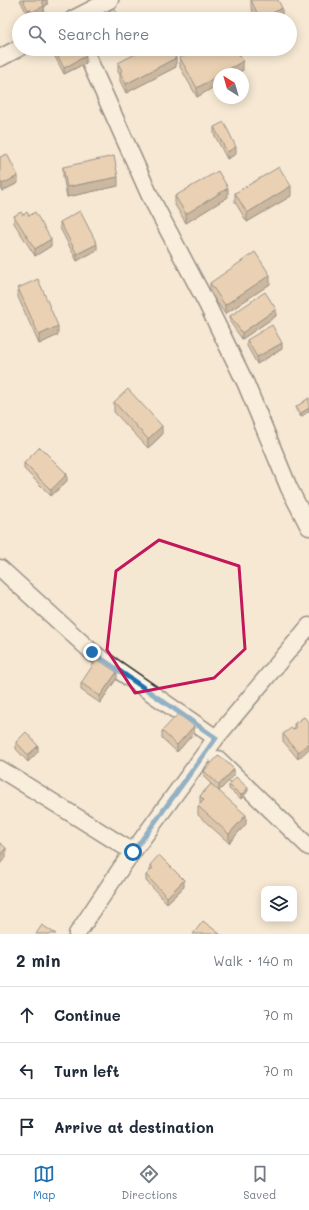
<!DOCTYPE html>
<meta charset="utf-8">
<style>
body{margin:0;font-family:Mali,sans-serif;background:#f6f6f7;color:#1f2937}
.controls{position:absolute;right:12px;bottom:12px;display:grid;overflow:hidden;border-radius:8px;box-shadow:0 2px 10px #0003}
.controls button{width:36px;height:36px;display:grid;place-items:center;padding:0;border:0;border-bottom:1px solid #e0e1e3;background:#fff;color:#1f2937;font:20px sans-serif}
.compass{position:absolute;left:213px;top:68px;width:36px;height:36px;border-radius:50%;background:#fff;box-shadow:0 2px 10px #0003;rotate:323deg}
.stop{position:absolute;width:12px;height:12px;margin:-9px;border:3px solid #1f6fb2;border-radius:50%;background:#fff}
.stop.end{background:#1f6fb2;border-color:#fff;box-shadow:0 1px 4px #0008}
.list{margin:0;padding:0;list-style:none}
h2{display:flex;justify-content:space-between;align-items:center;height:52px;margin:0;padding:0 16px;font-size:17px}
h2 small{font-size:13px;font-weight:400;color:#747a83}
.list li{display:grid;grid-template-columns:26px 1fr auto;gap:12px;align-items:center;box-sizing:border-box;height:56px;padding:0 16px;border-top:1px solid #e0e1e3}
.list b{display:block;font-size:15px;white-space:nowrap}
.list em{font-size:13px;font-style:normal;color:#747a83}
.icon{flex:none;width:22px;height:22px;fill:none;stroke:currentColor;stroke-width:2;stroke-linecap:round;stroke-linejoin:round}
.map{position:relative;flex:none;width:309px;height:934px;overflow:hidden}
.search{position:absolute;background:#fff;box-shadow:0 2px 10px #0003;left:12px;right:12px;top:12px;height:44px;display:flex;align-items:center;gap:10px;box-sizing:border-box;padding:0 14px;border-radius:22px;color:#747a83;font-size:15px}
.sheet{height:220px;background:#fff}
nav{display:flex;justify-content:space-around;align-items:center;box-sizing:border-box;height:56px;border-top:1px solid #e0e1e3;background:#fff;font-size:11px;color:#747a83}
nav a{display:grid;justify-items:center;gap:2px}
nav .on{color:#1f6fb2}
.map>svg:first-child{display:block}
</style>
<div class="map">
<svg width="309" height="934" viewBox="0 0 309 934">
<rect width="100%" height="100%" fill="#f5e8d3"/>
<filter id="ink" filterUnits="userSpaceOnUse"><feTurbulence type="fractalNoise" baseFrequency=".025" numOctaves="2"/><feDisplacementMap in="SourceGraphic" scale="8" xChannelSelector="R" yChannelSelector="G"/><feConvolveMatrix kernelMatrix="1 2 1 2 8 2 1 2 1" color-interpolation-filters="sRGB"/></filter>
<g filter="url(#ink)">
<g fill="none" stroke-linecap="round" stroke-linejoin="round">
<g stroke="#2b2b2b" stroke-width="19">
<path id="minor" d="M73,19L110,0
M84,49L150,196L207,304L246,384L289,488L309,527
M0,58L19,48
M0,568L92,652L216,738
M218,759L309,847
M0,769L133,852
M77,934L121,868L216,738L309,626"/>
</g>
<use href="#minor" stroke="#fcf5e5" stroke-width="16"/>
</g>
<path fill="#bc9c78" stroke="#2b2b2b" d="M20,0H47V5L44,7V12L32,19L30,15L28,16Z
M251,0L282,15L274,19H256L251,7Z
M51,49H82L86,63L64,74Z
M206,54L243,70L219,74V84L197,97L180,67V58Z
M118,63L176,67L126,93L120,81V75L118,72Z
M214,127L236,154L227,159L214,134Z
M0,157L18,183L2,191L0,186Z
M63,167L118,186L67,197L63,176Z
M235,193L291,196L247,222L235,202Z
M175,196L228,197L186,223L175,205Z
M23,215L29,216L51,246L35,256L14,223V216Z
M60,222L97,250L77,261L60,228Z
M210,283L270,284L225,314L210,292Z
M18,288L58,335L39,344L18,297Z
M230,316H276L242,339L230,322Z
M247,340L282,349L257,364L247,346Z
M309,398L301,417L296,410V407Z
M114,402L162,435L148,448L114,412Z
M24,463L67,481L51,496L24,469Z
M117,678L100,703L81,690V683Z
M304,717L298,759L283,741V734L293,730L294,729V724Z
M162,731L194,733L177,752L162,738Z
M16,742L38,752L28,762L16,749Z
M204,771L234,776L219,791L246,824L229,843L198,815V806L200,804V796L211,784L204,777Z
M229,785L248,791L241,799L229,789Z
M150,865L184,887L167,903L146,881V875L150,871Z"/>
<path fill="#997f62" stroke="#2b2b2b" d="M44,0H47V5L44,7V12L32,19V12L42,1Z
M282,8V15L274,19H261Z
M30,9V15L28,16V10Z
M86,56V63L64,74V68Z
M176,58V67L126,93V84Z
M243,61V70L236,74H221Z
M219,75V84L197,97V88Z
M236,147V154L227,159V152Z
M18,176V183L2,191V184Z
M118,177V186L67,197V187Z
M291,186V196L247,222V213Z
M228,188V197L186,223V214Z
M51,239V246L35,256V249Z
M97,244V250L77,261V254Z
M270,275V284L225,314V305Z
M276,309V316L242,339V333Z
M58,326V335L39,344V335Z
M282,343V349L257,364V357Z
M309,408V411L301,417V413Z
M162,426V435L148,448V439Z
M67,474V481L51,496V490Z
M117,672V678L100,703V696Z
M194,726V733L177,752V745Z
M309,743V749L298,759V752Z
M38,746V752L28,762V755Z
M234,769V776L219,791V785Z
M248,788V791L241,799V795Z
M246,815V824L229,843V834Z
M6,848V857L0,864V855Z
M184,880V887L167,903V897Z"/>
<path fill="#dbb58c" stroke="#2b2b2b" d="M23,0H44L42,1L44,6L32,12L30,9L28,10Z
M251,0H278L282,8L261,19H260Z
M115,10L119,19H96Z
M54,49H82L86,56L64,68Z
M145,49H171L176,58L126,84L120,72L122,71L118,63Z
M195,49H203L206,54L214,49H236L243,61L221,74H219V75L197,88L180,58Z
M224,122L236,147L227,152L214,127Z
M7,154L18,176L2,184L0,180V157Z
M114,156L118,177L67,187L63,167Z
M279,167L291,186L247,213L235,193Z
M218,171L228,188L186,214L175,196Z
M80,211L97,244L77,254L60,222Z
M21,212L23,215L27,212L29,216L35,212L51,239L35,249L14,216Z
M255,252L270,275L225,305L210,283Z
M38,279L58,326L39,335L18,288Z
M265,292L276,309L242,333L230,316Z
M272,325L282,343L257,357L247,340Z
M128,389L162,426L148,439L114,402Z
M309,398V408L301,413L296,407Z
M40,447L67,474L51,490L24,463Z
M97,659L117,672L100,696L81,683Z
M179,713L194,726L177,745L162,731Z
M304,717L309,723V743L298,752L283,734L291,728L293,730L297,727L294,724Z
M26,732L38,746L28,755L16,742Z
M219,755L234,769L219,785L204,771Z
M236,777L248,788L241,795L229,785Z
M211,784L246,815L229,834L198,806L204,800L200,796Z
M0,843L6,848L0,855Z
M159,855L184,880L167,897L146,875L153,868L150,865Z
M203,921L220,934H193Z
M42,925L56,934H36Z"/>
</g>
<g fill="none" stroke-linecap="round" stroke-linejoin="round" filter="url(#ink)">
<path stroke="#1f6fb2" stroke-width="5" d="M92,652L216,738L133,852"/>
</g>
<path d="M0 0H309V934H0ZM159,540L239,566L245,649L214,678L135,693L107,650L116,571Z" fill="#f5e8d3" fill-opacity=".55" fill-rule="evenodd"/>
<path fill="none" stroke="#c2185b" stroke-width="3" stroke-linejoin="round" d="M159,540L239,566L245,649L214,678L135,693L107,650L116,571Z"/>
</svg>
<div class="controls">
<button><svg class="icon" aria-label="layers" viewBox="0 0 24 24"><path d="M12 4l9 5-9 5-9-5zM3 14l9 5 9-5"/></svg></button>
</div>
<svg class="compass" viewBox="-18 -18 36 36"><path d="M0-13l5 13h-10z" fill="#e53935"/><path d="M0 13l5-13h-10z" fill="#747a83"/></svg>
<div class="stop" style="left:133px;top:852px"></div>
<div class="stop end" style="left:92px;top:652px"></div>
<div class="search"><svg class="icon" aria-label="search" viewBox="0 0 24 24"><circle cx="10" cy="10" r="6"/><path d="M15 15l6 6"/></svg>Search here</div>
</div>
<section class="sheet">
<h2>2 min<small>Walk · 140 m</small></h2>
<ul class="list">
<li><svg class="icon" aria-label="ahead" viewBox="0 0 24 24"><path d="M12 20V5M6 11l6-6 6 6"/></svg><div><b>Continue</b></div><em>70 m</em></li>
<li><svg class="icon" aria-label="left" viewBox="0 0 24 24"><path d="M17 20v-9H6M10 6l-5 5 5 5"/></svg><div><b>Turn left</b></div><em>70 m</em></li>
<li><svg class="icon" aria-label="arrive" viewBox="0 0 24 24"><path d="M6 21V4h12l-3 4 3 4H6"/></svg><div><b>Arrive at destination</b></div></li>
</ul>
</section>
<nav>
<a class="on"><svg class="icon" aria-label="map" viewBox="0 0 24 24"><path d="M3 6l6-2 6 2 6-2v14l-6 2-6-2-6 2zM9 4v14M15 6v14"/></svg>Map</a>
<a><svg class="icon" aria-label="directions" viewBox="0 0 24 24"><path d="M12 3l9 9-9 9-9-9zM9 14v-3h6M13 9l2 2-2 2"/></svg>Directions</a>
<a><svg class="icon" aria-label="saved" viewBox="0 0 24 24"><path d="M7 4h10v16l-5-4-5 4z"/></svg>Saved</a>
</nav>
